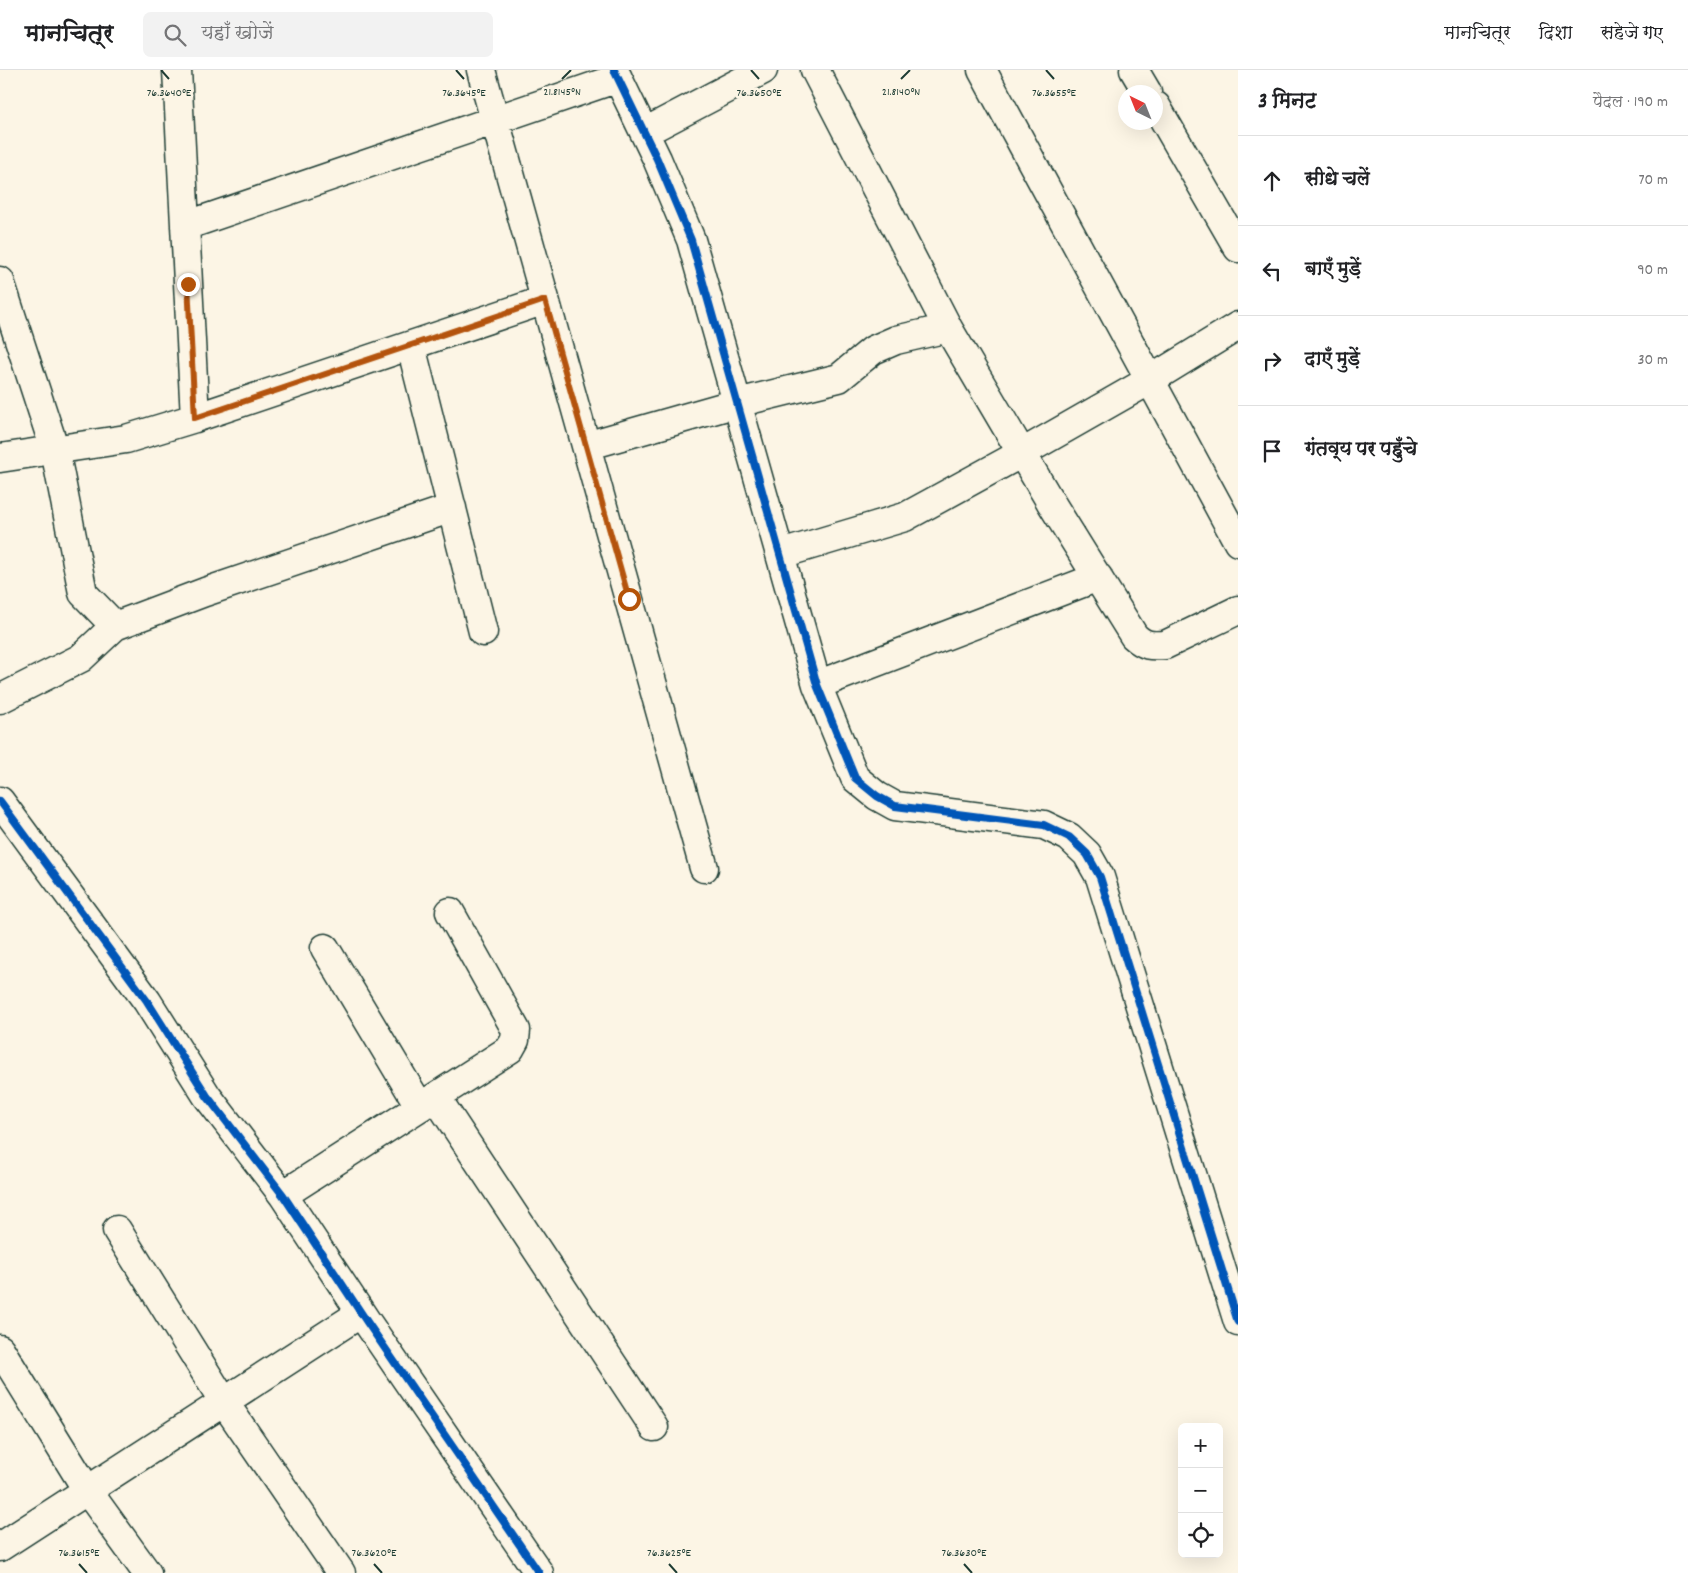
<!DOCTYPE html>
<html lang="hi">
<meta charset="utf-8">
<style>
body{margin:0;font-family:Dekko,"Playpen Sans Deva",sans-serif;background:#f2f2f2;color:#202124}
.controls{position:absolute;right:15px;bottom:15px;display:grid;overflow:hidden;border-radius:8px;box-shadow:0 5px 20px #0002}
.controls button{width:45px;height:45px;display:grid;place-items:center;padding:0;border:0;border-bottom:1px solid #e0e0e0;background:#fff;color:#202124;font:25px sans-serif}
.compass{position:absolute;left:1118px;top:15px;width:45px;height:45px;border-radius:50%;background:#fff;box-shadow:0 5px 20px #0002;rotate:317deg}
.stop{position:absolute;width:15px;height:15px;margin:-11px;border:4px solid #b45309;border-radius:50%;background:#fff}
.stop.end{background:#b45309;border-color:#fff;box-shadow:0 1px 5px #0008}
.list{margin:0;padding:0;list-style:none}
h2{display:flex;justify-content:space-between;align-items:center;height:65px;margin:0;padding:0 20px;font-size:21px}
h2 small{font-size:16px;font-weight:400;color:#757577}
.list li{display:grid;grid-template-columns:32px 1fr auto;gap:15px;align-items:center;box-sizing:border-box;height:90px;padding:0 20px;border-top:1px solid #e0e0e0}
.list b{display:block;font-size:19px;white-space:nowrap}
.list em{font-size:16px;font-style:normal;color:#757577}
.icon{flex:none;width:28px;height:28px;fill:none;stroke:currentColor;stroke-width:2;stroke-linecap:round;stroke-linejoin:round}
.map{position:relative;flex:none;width:1238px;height:1503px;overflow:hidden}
header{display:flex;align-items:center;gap:30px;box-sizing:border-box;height:70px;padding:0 25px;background:#fff;border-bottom:1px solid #e0e0e0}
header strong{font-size:24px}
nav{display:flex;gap:28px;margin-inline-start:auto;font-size:18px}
.search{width:350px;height:45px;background:#f2f2f2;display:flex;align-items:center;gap:12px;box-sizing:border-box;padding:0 18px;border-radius:8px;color:#757577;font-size:19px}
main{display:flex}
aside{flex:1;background:#fff}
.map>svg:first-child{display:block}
</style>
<header>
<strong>मानचित्र</strong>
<div class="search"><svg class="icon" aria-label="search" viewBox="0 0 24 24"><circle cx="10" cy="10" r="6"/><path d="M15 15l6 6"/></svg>यहाँ खोजें</div>
<nav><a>मानचित्र</a><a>दिशा</a><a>सहेजे गए</a></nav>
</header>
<main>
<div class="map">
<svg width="1238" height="1503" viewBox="0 0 1238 1503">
<rect width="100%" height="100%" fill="#fcf5e5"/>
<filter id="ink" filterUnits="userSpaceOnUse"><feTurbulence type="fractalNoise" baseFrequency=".02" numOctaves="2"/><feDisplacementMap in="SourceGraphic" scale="10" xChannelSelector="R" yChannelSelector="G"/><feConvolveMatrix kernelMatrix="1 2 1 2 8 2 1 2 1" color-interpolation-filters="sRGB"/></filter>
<g filter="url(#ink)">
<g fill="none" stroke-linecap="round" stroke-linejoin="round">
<g stroke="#1f3d34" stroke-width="31">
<path id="minor" d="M177,0L195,348
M481,0L704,798
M614,0L657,89L691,170L817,615L855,708L877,726L895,736L1044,755L1069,767L1087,784L1100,807L1238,1252
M815,0L948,258
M982,0L1238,472
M1134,0L1147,22
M1156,36L1238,178
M645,62L763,0
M185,156L618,8
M0,211L55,380L83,523L115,556
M411,276L483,562
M586,376L737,333L839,308L873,280L896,270L948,258L1050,431L1134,566C1145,576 1150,576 1165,575L1238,540
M0,388L126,369L195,348L545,230
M781,484L905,447L1022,383L1150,310L1238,256
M817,615L1098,507
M0,629L81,588L115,556L205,522L452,438
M0,731L147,931L207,1026L283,1125L367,1252L539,1503
M325,878L420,1037
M436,1027L654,1357
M283,1125L510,979L515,970L516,960L450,842
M117,1160L224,1332L341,1503
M0,1279L87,1420L147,1503
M0,1477L361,1243"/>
</g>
<use href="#minor" stroke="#fcf5e5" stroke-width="28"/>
<g stroke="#fcf5e5" stroke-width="11">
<path id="cycleway" d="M614,0L657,89L691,170L817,615L855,708L877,726L895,736L1044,755L1069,767L1087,784L1100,807L1238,1252
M0,731L147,931L207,1026L283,1125L367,1252L539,1503"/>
</g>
<use href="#cycleway" stroke="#0057b8" stroke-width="8"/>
</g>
</g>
<g fill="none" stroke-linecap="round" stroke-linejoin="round" filter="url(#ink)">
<path stroke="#b45309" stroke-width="6" d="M188,214L195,348L545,230L629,529"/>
</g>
<path fill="none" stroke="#1f3d34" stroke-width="2" d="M161,0L169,9M456,0L464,9M751,0L759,9M1046,0L1054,9M562,9L571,0M901,9L910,0M79,1494L87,1503M374,1494L382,1503M669,1494L677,1503M964,1494L972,1503"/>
<g font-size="12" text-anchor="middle" fill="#1f3d34" stroke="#fcf5e5" stroke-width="5" stroke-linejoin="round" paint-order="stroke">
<text x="562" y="25">21.8145°N</text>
<text x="901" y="25">21.8140°N</text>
<text x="169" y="26">76.3640°E</text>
<text x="464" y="26">76.3645°E</text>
<text x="759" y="26">76.3650°E</text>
<text x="1054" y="26">76.3655°E</text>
<text x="79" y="1486">76.3615°E</text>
<text x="374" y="1486">76.3620°E</text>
<text x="669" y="1486">76.3625°E</text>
<text x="964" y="1486">76.3630°E</text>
</g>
</svg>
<div class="controls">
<button>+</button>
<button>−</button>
<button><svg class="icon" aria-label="locate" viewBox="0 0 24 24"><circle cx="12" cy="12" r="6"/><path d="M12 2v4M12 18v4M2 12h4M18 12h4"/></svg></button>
</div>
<svg class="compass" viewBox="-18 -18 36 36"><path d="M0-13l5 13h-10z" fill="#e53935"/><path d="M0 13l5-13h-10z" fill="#757577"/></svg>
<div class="stop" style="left:629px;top:529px"></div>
<div class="stop end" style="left:188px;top:214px"></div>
</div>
<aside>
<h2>3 मिनट<small>पैदल · 190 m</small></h2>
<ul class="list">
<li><svg class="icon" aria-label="ahead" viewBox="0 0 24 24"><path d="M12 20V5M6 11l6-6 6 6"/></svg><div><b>सीधे चलें</b></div><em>70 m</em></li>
<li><svg class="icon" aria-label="left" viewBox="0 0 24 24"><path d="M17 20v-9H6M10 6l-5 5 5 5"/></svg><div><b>बाएँ मुड़ें</b></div><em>90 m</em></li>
<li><svg class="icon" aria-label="right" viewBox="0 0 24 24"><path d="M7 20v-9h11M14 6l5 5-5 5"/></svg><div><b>दाएँ मुड़ें</b></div><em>30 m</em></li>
<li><svg class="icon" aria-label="arrive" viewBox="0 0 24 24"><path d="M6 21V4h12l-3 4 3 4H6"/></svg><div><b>गंतव्य पर पहुँचे</b></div></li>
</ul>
</aside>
</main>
